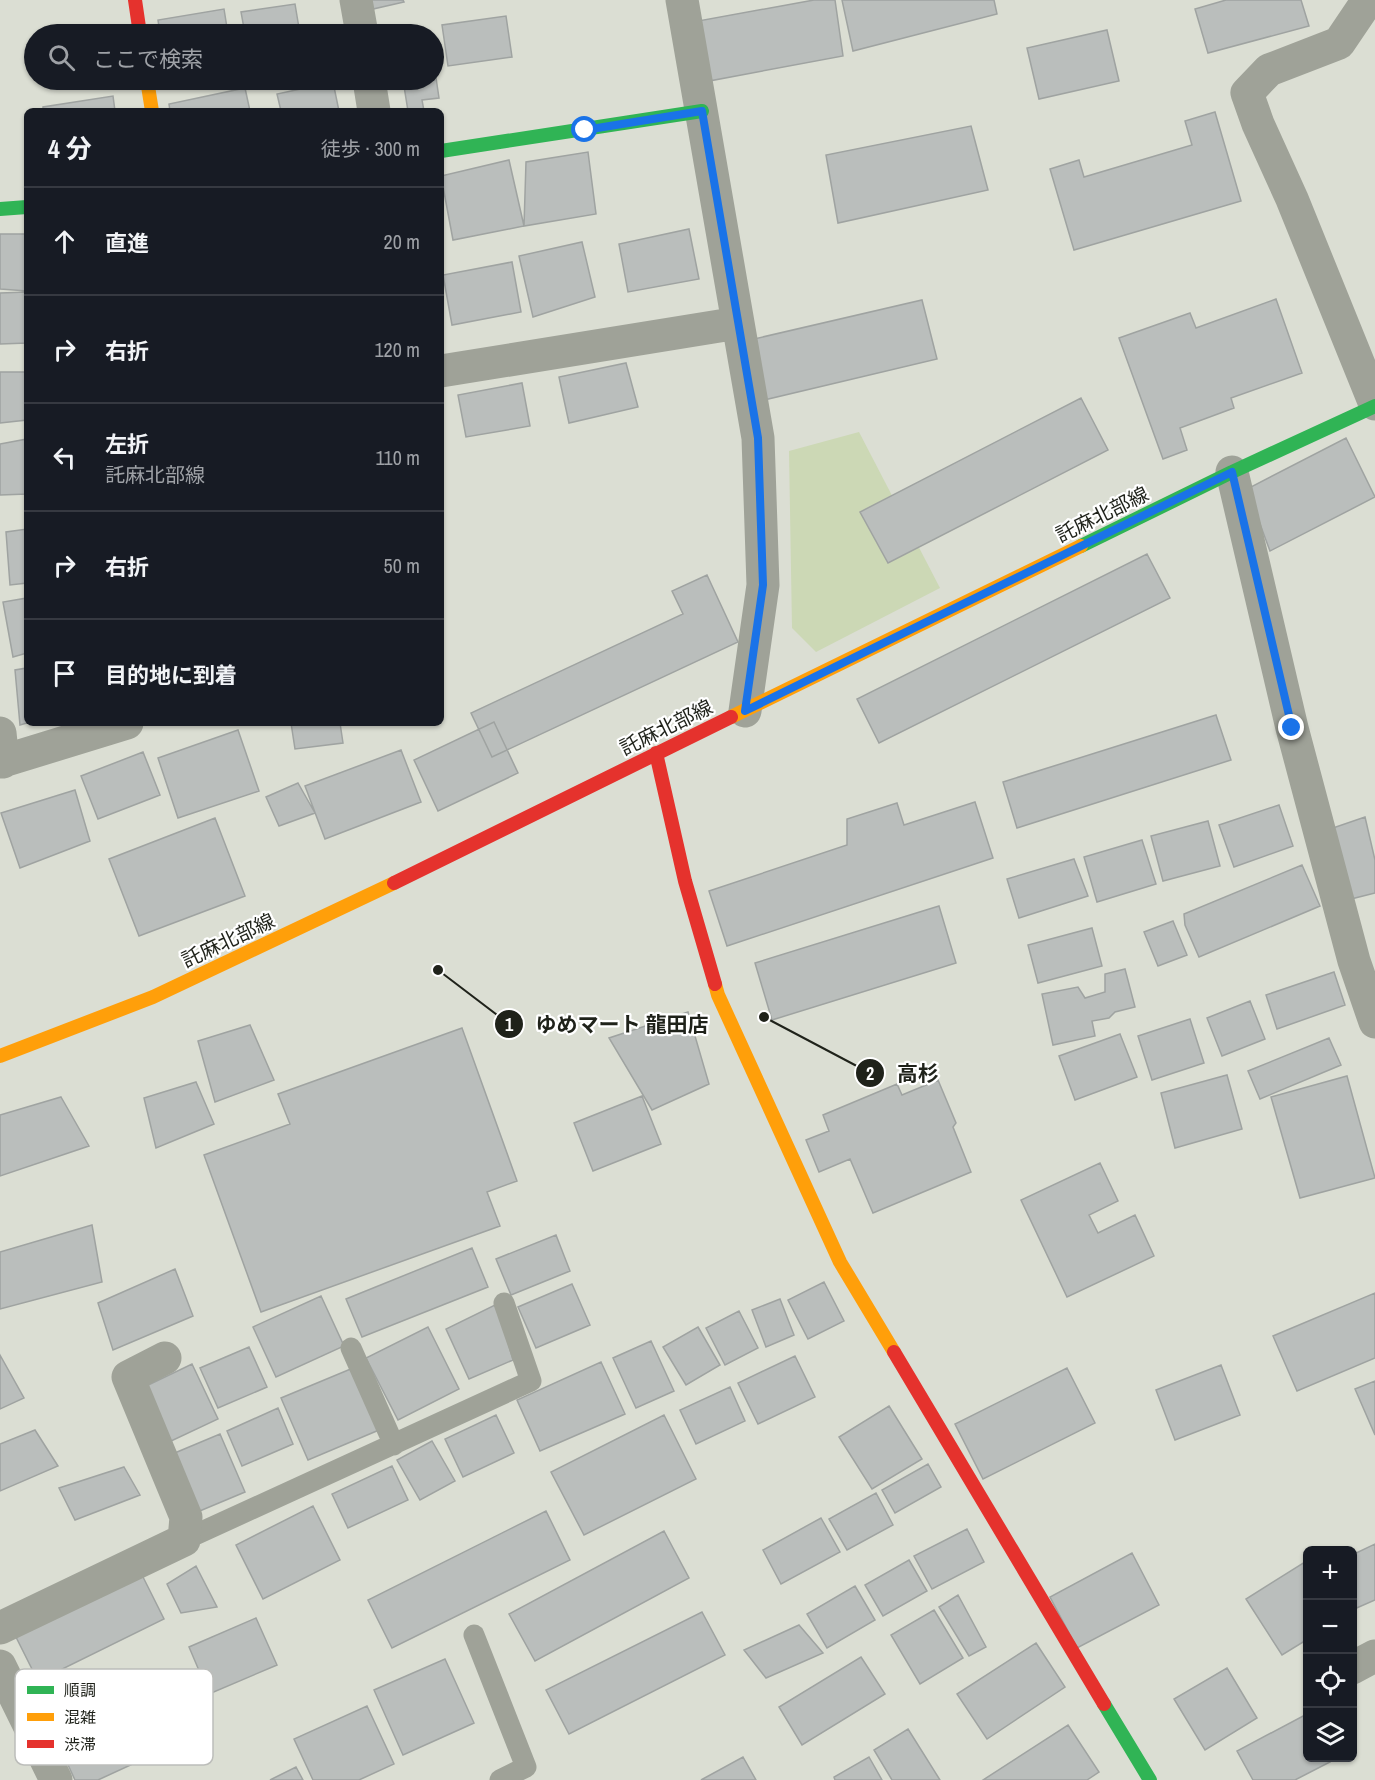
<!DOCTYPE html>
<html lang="ja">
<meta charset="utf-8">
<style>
body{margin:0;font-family:"Archivo Narrow","Noto Sans JP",sans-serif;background:#242831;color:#f1f3f6}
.controls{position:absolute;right:18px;bottom:18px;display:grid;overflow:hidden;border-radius:9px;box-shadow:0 2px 4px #0004}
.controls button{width:54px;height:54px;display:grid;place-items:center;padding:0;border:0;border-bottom:2px solid #363941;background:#171b24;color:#f1f3f6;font:30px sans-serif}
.stop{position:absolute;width:18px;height:18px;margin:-14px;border:4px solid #1a73e8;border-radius:50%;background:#fff}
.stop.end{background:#1a73e8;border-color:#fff;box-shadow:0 2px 6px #0008}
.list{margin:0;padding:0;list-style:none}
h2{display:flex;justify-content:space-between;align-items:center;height:78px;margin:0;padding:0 24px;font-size:26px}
h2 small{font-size:20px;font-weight:400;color:#9ea1a6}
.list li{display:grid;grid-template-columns:39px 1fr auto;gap:18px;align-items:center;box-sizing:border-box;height:108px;padding:0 24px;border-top:2px solid #363941}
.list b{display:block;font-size:22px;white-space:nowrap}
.list p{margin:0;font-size:20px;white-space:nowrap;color:#9ea1a6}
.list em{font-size:20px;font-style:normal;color:#9ea1a6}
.icon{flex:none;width:33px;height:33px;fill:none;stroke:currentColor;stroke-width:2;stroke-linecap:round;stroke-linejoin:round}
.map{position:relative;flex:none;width:1375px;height:1780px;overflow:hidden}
.search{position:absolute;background:#171b24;box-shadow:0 2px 4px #0004;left:24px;top:24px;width:420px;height:66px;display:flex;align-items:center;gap:15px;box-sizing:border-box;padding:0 21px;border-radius:33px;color:#9ea1a6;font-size:22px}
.panel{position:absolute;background:#171b24;box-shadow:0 2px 4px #0004;left:24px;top:108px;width:420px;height:618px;border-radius:9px}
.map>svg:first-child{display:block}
</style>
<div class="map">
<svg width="1375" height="1780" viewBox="0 0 1375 1780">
<rect width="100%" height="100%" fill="#dbded3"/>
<path fill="#ccd8b5" d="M859,432L940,588L816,652L792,628L789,451Z"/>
<path fill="#babebc" stroke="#9fa3a1" stroke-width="1.5" d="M371,0H403L404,2L373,9Z
M814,0H835L843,56L709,81L698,21Z
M842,0H994L997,14L853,51Z
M1226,0H1301L1309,26L1208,53L1195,9Z
M295,4L300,34H245L241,12Z
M224,9L228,34H160L158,20Z
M506,16L512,57L448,66L442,25Z
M1107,30L1119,81L1039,99L1027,48Z
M434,64L439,98L422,100L424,111H408L403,80H434Z
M333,82L339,111H281L277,94Z
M245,88L250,111H170L169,104Z
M113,96L115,111H43V107Z
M1215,112L1241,201L1074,250L1050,169L1079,160L1084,177L1192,145L1185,121Z
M971,126L988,190L838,223L826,155Z
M588,152L596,214L524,226L526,162Z
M509,160L524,226L453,240L441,176Z
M689,229L699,279L628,292L619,244Z
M0,234H27V291L0,289Z
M582,242L595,297L533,317L519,256Z
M512,262L521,312L452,325L443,275Z
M27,292V343L0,344V293Z
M1276,299L1302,373L1231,398L1234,408L1180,428L1187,450L1163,459L1119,338L1190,313L1196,328Z
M922,300L937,359L764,400L754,339Z
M626,363L638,407L569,423L559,377Z
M0,372H27V420L0,423Z
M522,383L530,426L466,437L458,395Z
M1081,398L1108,450L888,563L860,512Z
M1346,438L1375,497L1270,551L1247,489Z
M27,439V494L0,495V444Z
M27,529V583L10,585L6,532Z
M1147,554L1170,598L879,743L857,699Z
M707,575L738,642L492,757L471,713L683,614L672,591Z
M27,598V653L13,657L3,602Z
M27,668V723L20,725L15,670Z
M1216,715L1231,760L1017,828L1003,782Z
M494,722L518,773L438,811L414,760Z
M291,723H340L343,743L295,749Z
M238,730L259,791L178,818L158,758Z
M401,750L421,802L325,839L305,786Z
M143,752L160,795L98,819L81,776Z
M298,783L315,813L279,826L266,797Z
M75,790L90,841L20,868L1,813Z
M975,802L993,858L727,946L709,891L847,845V819L897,803L904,825Z
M1279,805L1293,846L1234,867L1219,825Z
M1365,817L1375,860V893L1347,900L1330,829Z
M215,818L245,896L139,936L109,859Z
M1208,821L1220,866L1163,881L1151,836Z
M1142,840L1156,884L1097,902L1084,857Z
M1074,859L1088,896L1019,918L1007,879Z
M1302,865L1320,906L1199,957L1185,925L1184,914Z
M939,906L956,963L772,1020L755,963Z
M1173,921L1187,955L1158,966L1144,932Z
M1092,928L1102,966L1038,983L1028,945Z
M1125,969L1135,1007L1115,1012L1109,1018L1092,1021L1095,1036L1053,1045L1042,994L1078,987L1085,998L1105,992V974Z
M1334,972L1345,1005L1277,1029L1266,995Z
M1250,1001L1265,1039L1222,1056L1207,1018Z
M688,1012L709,1084L652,1110L609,1038Z
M1190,1019L1204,1063L1152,1080L1138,1036Z
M250,1025L274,1080L215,1102L198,1041Z
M462,1028L517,1181L487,1192L500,1226L261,1312L204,1155L290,1124L278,1094Z
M1120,1034L1137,1077L1075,1100L1059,1056Z
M1329,1038L1341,1065L1260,1099L1248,1071Z
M1227,1075L1242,1129L1175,1148L1161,1093Z
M1347,1076L1375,1178L1300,1198L1271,1097Z
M938,1080L956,1123L953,1127L971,1172L873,1213L850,1159L819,1172L806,1140L829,1131L823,1115L897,1084L902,1095Z
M196,1082L214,1124L156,1148L144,1098Z
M642,1096L661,1144L593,1171L574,1123Z
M61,1097L89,1146L0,1176V1115Z
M1100,1163L1118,1201L1089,1215L1098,1233L1135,1215L1154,1256L1067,1297L1021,1200Z
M92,1225L102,1282L0,1309V1252Z
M556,1235L570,1271L511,1295L496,1259Z
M472,1248L488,1287L362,1337L346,1299Z
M175,1269L193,1316L113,1350L98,1303Z
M824,1282L844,1321L808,1339L788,1300Z
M572,1284L590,1325L536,1348L518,1307Z
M1375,1293V1358L1297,1391L1273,1336Z
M321,1296L344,1346L276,1377L253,1327Z
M780,1299L794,1335L766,1347L752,1310Z
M497,1304L513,1360L469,1379L446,1329Z
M739,1311L758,1348L725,1365L706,1328Z
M428,1327L459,1389L398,1420L366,1358Z
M698,1327L720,1365L686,1385L663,1347Z
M651,1341L674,1391L636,1408L613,1358Z
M249,1347L267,1387L218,1408L200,1368Z
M0,1355L24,1398L0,1409Z
M795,1356L815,1397L758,1424L738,1383Z
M601,1362L625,1414L540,1451L517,1400Z
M192,1364L218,1419L169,1442L142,1388Z
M1221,1365L1240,1415L1175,1440L1156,1390Z
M353,1368L379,1430L308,1460L281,1398Z
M1067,1368L1095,1423L983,1479L955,1424Z
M1375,1381V1435L1355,1389Z
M730,1387L745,1421L696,1444L680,1410Z
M889,1406L922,1459L872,1489L839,1437Z
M278,1408L293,1444L242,1466L227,1431Z
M496,1415L514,1453L463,1477L445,1439Z
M664,1415L696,1479L584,1535L551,1472Z
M35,1430L58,1466L0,1491V1444Z
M220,1434L245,1492L195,1513L170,1455Z
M432,1441L455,1481L420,1500L397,1460Z
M928,1464L941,1487L895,1513L882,1490Z
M392,1466L408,1500L348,1528L332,1494Z
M124,1467L140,1495L75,1520L59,1488Z
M876,1493L893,1525L847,1550L829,1519Z
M313,1506L340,1560L263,1599L236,1545Z
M546,1511L570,1560L392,1648L368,1600Z
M821,1518L840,1552L781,1584L763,1550Z
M967,1529L984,1562L932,1589L914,1556Z
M664,1531L689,1578L535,1661L509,1614Z
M1375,1544V1600L1352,1610V1555Z
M1132,1553L1159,1605L1077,1648L1050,1597Z
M909,1560L927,1591L883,1616L865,1585Z
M1308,1560V1639L1282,1655L1246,1599Z
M196,1566L217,1607L181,1613L167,1584Z
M142,1575L164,1619L38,1681L16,1637Z
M855,1586L875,1620L827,1648L807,1614Z
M958,1595L986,1647L969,1656L939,1607Z
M934,1610L963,1658L920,1684L891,1635Z
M702,1612L725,1655L569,1734L546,1690Z
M256,1618L277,1665L209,1694L189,1647Z
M799,1625L823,1653L766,1678L744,1650Z
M1036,1643L1065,1687L987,1739L957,1694Z
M861,1657L885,1694L802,1745L779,1707Z
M445,1659L474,1723L403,1755L374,1690Z
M1227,1668L1257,1718L1205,1750L1174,1699Z
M188,1684L209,1729L98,1780H75L58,1743Z
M367,1706L394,1764L359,1780H313L294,1739Z
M1305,1715L1308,1720V1758H1327L1330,1762L1295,1780H1253L1237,1751Z
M1068,1725L1099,1772L1087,1780H983Z
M908,1729L940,1780H892L874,1750Z
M743,1757L756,1780H701Z
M869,1757L882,1780H835L834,1777Z
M296,1767L303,1780H270Z"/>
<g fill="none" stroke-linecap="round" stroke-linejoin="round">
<path stroke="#9fa298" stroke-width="21" d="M351,1348L394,1445
M184,1540L531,1381L504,1303
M474,1635L526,1767L500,1780"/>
<path stroke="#9fa298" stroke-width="33" d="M356,0L362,34
M682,0L758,438L763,585L745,711
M1368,0L1339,43L1269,70L1247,93L1258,124L1292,199L1375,404
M369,80L374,111
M441,371L738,323
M1232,472L1292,728L1354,961L1375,1022
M0,733L3,762
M0,762L127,723
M0,1628L184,1540L186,1517L128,1377L165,1358
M0,1666L56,1780
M1352,1668L1375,1656"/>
<path stroke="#30b455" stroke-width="14" d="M441,151L702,111
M0,209L27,207
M1081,546L1232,472L1375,406
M1104,1704L1150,1780"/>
<path stroke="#ff9f0a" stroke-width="14" d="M147,80L152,111
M731,717L1081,546
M715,984L718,995L840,1262L894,1352
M0,1056L153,997L394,883"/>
<path stroke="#e5322d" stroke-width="14" d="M135,0L140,34
M656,753L685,881L715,984
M394,883L731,717
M894,1352L1104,1704"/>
</g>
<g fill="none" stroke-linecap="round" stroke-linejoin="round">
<path stroke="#1a73e8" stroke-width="8" d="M585,130L702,111L758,438L763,585L745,711L1232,472L1292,728"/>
</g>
<g text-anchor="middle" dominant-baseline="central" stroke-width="4.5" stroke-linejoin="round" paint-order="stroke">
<g font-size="20" fill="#1f221a" stroke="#fff">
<text transform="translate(1102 514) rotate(-26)">託麻北部線</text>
<text transform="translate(666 727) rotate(-26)">託麻北部線</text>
<text transform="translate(228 940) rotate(-25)">託麻北部線</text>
</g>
</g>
<rect x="15" y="1669" width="198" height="96" rx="9" fill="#fff" stroke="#bcbdba" stroke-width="1.5"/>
<rect x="27" y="1686" width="27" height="8" fill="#30b455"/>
<rect x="27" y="1713" width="27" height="8" fill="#ff9f0a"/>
<rect x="27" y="1740" width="27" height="8" fill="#e5322d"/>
<g font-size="16" fill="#1f221a">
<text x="64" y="1696">順調</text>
<text x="64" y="1723">混雑</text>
<text x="64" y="1750">渋滞</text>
</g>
<path fill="none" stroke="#1f221a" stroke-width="2" d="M438 970L509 1024M764 1017L870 1073"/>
<g fill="#1f221a" stroke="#fff" stroke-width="2">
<circle cx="438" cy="970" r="6"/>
<circle cx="764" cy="1017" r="6"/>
<circle cx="509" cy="1024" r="15"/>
<circle cx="870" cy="1073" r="15"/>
</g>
<g font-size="18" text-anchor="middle" font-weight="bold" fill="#fff">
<text x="509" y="1031">1</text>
<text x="870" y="1080">2</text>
</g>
<g font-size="21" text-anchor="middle" font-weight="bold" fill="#1f221a" stroke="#fff" stroke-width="4.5" stroke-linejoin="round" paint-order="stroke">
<text x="622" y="1032">ゆめマート 龍田店</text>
<text x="918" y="1081">高杉</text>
</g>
</svg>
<div class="controls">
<button>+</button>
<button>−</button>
<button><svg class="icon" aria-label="locate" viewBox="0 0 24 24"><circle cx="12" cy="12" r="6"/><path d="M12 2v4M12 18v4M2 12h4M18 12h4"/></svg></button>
<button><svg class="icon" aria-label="layers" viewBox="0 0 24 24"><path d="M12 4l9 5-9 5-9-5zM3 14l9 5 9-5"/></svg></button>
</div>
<div class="stop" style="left:585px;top:130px"></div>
<div class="stop end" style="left:1292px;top:728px"></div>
<div class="search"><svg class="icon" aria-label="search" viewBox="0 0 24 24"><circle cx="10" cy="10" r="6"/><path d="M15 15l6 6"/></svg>ここで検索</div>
<section class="panel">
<h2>4 分<small>徒歩 · 300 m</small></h2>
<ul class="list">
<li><svg class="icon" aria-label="ahead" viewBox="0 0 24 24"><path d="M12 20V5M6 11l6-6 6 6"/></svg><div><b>直進</b></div><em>20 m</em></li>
<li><svg class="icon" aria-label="right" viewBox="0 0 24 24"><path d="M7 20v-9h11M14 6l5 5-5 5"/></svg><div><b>右折</b></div><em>120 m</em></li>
<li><svg class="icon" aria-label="left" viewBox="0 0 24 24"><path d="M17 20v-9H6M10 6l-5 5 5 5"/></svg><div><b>左折</b><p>託麻北部線</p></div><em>110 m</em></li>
<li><svg class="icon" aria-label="right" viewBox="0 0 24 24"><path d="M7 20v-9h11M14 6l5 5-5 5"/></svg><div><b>右折</b></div><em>50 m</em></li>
<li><svg class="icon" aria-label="arrive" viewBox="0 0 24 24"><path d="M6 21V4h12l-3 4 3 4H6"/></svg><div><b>目的地に到着</b></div></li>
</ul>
</section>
</div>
